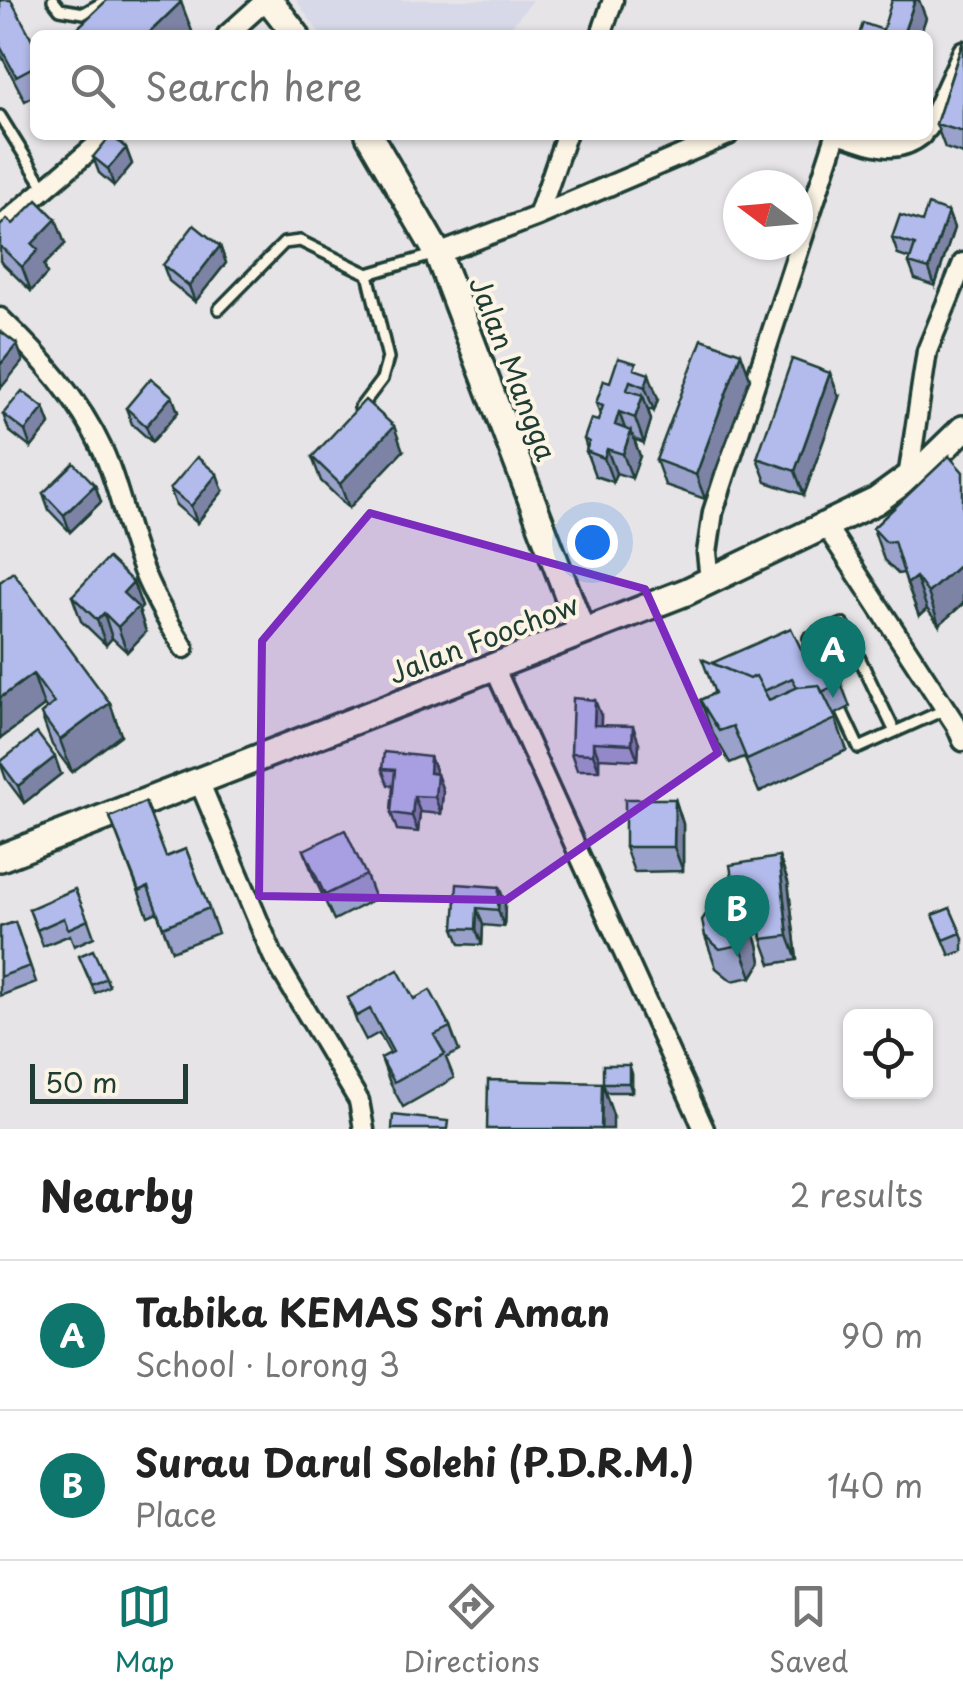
<!DOCTYPE html>
<meta charset="utf-8">
<style>
body{margin:0;font-family:"Playpen Sans",sans-serif;background:#f2f2f2;color:#222}
.controls{position:absolute;right:30px;bottom:30px;display:grid;overflow:hidden;border-radius:15px;box-shadow:0 2px 8px #0004}
.controls button{width:90px;height:90px;display:grid;place-items:center;padding:0;border:0;border-bottom:2px solid #e0e0e0;background:#fff;color:#222;font:50px sans-serif}
.compass{position:absolute;left:723px;top:170px;width:90px;height:90px;border-radius:50%;background:#fff;box-shadow:0 2px 8px #0004;rotate:286deg}
.scale{position:absolute;left:30px;bottom:25px;width:158px;box-sizing:border-box;padding-left:10px;border:5px solid #1f3d34;border-top:0;font-size:28px;line-height:35px;white-space:nowrap;color:#1f3d34;-webkit-text-stroke:8px #fcf5e5;paint-order:stroke}
.you{position:absolute;left:592px;top:542px;width:35px;height:35px;margin:-25px;border:8px solid #fff;border-radius:50%;background:#1a73e8;box-shadow:0 0 0 15px #1a73e833}
.badge{display:grid;place-items:center;width:65px;height:65px;border-radius:50%;background:#0f766e;color:#fff;font-size:32px;font-weight:700}
.pin{position:absolute;translate:-50% -82px;filter:drop-shadow(0 2px 5px #0008)}
.pin::after{content:'';position:absolute;top:52px;width:35px;height:30px;background:inherit;clip-path:polygon(0 0,100% 0,50% 100%)}
.list{margin:0;padding:0;list-style:none}
h2{display:flex;justify-content:space-between;align-items:center;height:130px;margin:0;padding:0 40px;font-size:42px}
h2 small{font-size:32px;font-weight:400;color:#767676}
.list li{display:grid;grid-template-columns:65px 1fr auto;gap:30px;align-items:center;box-sizing:border-box;height:150px;padding:0 40px;border-top:2px solid #e0e0e0}
.list b{display:block;font-size:38px;white-space:nowrap}
.list p{margin:0;font-size:32px;white-space:nowrap;color:#767676}
.list em{font-size:32px;font-style:normal;color:#767676}
.icon{flex:none;width:55px;height:55px;fill:none;stroke:currentColor;stroke-width:2;stroke-linecap:round;stroke-linejoin:round}
.map{position:relative;flex:none;width:963px;height:1129px;overflow:hidden}
.search{position:absolute;background:#fff;box-shadow:0 2px 8px #0004;left:30px;right:30px;top:30px;height:110px;display:flex;align-items:center;gap:25px;box-sizing:border-box;padding:0 35px;border-radius:15px;color:#767676;font-size:38px}
.sheet{height:430px;background:#fff}
nav{display:flex;justify-content:space-around;align-items:center;box-sizing:border-box;height:140px;border-top:2px solid #e0e0e0;background:#fff;font-size:28px;color:#767676}
nav a{display:grid;justify-items:center;gap:5px}
nav .on{color:#0f766e}
.map>svg:first-child{display:block}
</style>
<div class="map">
<svg width="963" height="1129" viewBox="0 0 963 1129">
<rect width="100%" height="100%" fill="#e6e4e7"/>
<filter id="ink" filterUnits="userSpaceOnUse"><feTurbulence type="fractalNoise" baseFrequency=".01" numOctaves="2"/><feDisplacementMap in="SourceGraphic" scale="20" xChannelSelector="R" yChannelSelector="G"/><feConvolveMatrix kernelMatrix="1 2 1 2 8 2 1 2 1" color-interpolation-filters="sRGB"/></filter>
<g filter="url(#ink)">
<path fill="#d7d8e8" d="M296,0H533L504,35H321Z"/>
<g fill="none" stroke-linecap="round" stroke-linejoin="round">
<g stroke="#1f3d34" stroke-width="16">
<path id="lane" d="M53,0L60,9L84,13L107,0
M0,116L44,187
M219,309L284,243L300,241L368,274L433,255
M360,408L382,379L388,358L368,274
M822,669L809,638L843,624L895,732
M837,701L859,748L946,709"/>
</g>
<g stroke="#1f3d34" stroke-width="25">
<path id="street" d="M227,35L266,0
M601,35L613,0
M928,128L963,51
M844,135C873,145 896,156 922,135
M538,216L566,135
M0,227L108,135
M438,254L538,216L728,135
M0,318C41,357 79,399 103,451C119,486 125,524 139,560C150,591 167,620 184,648
M908,478L927,351L963,263
M826,526L956,725L963,741
M710,580L707,553L713,512L836,135
M494,667L704,1129
M199,781L273,956L359,1101L364,1129"/>
</g>
<g stroke="#1f3d34" stroke-width="32">
<path id="secondary" d="M269,0L296,35
M369,135L438,254L582,632
M0,858L686,592L876,501L927,464L963,429"/>
</g>
<use href="#lane" stroke="#fcf5e5" stroke-width="9"/>
<use href="#street" stroke="#fcf5e5" stroke-width="18"/>
<use href="#secondary" stroke="#fcf5e5" stroke-width="25"/>
</g>
<path fill="#9aa1cb" stroke="#1f3d34" stroke-width="2.5" d="M0,0L35,45V95L25,101L0,53Z
M963,41V154L945,148L936,124Z
M126,148L132,164L114,186L99,173L93,157Z
M948,212L954,228L935,286L915,279L909,263L910,259L898,255L892,238L922,222Z
M13,224L65,244L44,265L47,274L31,291L0,261V226Z
M220,246L226,263L195,302L169,281L163,265Z
M638,371L658,399L654,411L648,409L651,420L644,443L634,439L640,456L632,478L616,473L613,482L595,476L586,451L587,449L584,439L598,421L600,415L596,403L610,382Z
M750,378L705,499L665,485L656,460Z
M172,396L178,412L152,442L132,424L126,408Z
M839,397L804,495L766,482L757,458Z
M44,408L50,424L31,448L9,431L3,414Z
M403,451L349,508L321,481L312,457Z
M949,456L939,625L927,609L919,616L904,573L898,574L884,560L873,528Z
M95,485L101,502L70,532L49,510L43,493Z
M170,489L223,491L197,523L176,505Z
M0,582L110,703L121,735L72,772L52,745L41,714L47,709L44,706L0,739Z
M133,582L142,607L139,610L146,632L127,652L112,638L106,645L81,621L72,596Z
M712,663H808L841,683L850,707L834,715L847,750L759,792L744,757L730,763L712,732L700,700L714,693Z
M601,716V725L639,743L638,760L599,758V770H577L571,753Z
M430,757L443,791L441,814L420,812L418,832L397,830L391,813L393,786L388,785L382,769Z
M0,762L61,774L24,803L6,779Z
M675,799L683,824V871L634,872L625,847Z
M110,817L166,857L186,849L218,933L172,951L157,912L148,916Z
M304,850L366,875L375,899L334,920L313,875Z
M779,857L788,882L797,960L771,964L762,939L759,912L747,914L758,944L761,962L752,977L732,981L716,968L705,936L735,904L741,908L734,890Z
M499,887L505,903L504,927L483,925L482,945L460,944L454,928Z
M950,908L963,938V951L950,956L933,915Z
M29,909L88,920L94,937L74,946L70,935L43,946Z
M15,922L36,982L0,996V927Z
M79,956L106,978L109,986L95,993Z
M348,998L414,999L450,1027L459,1051L446,1058L454,1078L403,1107L390,1083L381,1058L390,1053L379,1033L366,1040L357,1023Z
M629,1065L632,1074V1092H606L603,1083Z"/>
<path fill="#7d83a5" stroke="#1f3d34" stroke-width="2.5" d="M915,0H919L926,18L920,35H903Z
M181,2L193,34L192,35H147Z
M126,148L132,164L114,186L108,169Z
M948,212L954,228L935,286L929,269Z
M56,219L65,244L44,265L47,274L31,291L22,267L32,244Z
M220,246L226,263L195,302L189,286Z
M17,344L23,361L1,388L0,365Z
M741,353L750,378L705,499L696,475Z
M830,373L839,397L804,495L795,471Z
M649,374L658,399L654,411L645,387Z
M643,395L651,420L644,443L635,418Z
M172,396L178,412L152,442L146,426Z
M44,408L50,424L31,448L25,431Z
M619,412L628,437L615,425Z
M394,426L403,451L349,508L340,484Z
M631,431L640,456L632,478L623,454Z
M607,449L616,473L613,482L604,458Z
M217,474L223,491L197,523L191,506Z
M95,485L101,502L70,532L64,515Z
M963,562V604L939,625L928,593Z
M916,577L927,609L919,616L907,584Z
M133,582L142,607L139,610L146,632L127,652L118,627L123,593Z
M104,613L112,638L106,645L97,620Z
M33,674L44,706L0,739V698Z
M595,700L601,716L600,741L594,725Z
M110,703L121,735L72,772L60,740Z
M633,726L639,743L638,760L632,744Z
M593,742L599,758V770L593,754Z
M55,757L61,774L24,803L18,786Z
M430,757L436,773H429Z
M437,774L443,791L441,814L435,797Z
M414,796L420,812L418,832L412,816Z
M675,799L683,824V871L674,847Z
M779,857L788,882L797,960L788,936Z
M499,887L505,903L504,927L498,910Z
M477,908L483,925L482,945L476,929Z
M746,912L758,944L761,962L752,977L740,945Z
M629,1065L632,1074V1092L629,1083Z
M602,1083L613,1115V1129H601Z"/>
<path fill="#b3bbec" stroke="#1f3d34" stroke-width="2.5" d="M0,0H11L35,45V66L16,76L0,46Z
M107,0H179L181,2L147,35H70Z
M892,0H915L903,35H859L863,23L883,30Z
M963,41V132L936,124Z
M111,135L126,148L108,169L93,157Z
M37,200L56,219L32,244L38,250L22,267L0,246V226L7,219L13,224Z
M928,205L948,212L929,269L909,263L915,245L892,238L900,215L922,222Z
M194,225L220,246L189,286L163,265Z
M0,331L17,344L0,365Z
M702,339L741,353L696,475L656,460Z
M618,358L636,363L634,369L649,374L645,387L630,381L627,390L643,395L635,418L619,412L615,425L631,431L623,454L607,449L604,458L586,451L589,442L584,439L591,419L598,421L603,406L596,403L604,380L610,382Z
M792,359L830,373L795,471L757,458Z
M151,378L172,396L146,426L126,408Z
M22,391L44,408L25,431L3,414Z
M365,400L394,426L340,484L312,457Z
M949,456L963,472V562L928,593L916,577L907,584L894,541L886,542L873,528Z
M197,457L217,474L191,506L170,489Z
M74,463L95,485L64,515L43,493Z
M108,558L133,582L123,593L138,607L118,627L104,613L97,620L72,596Z
M13,572L110,703L60,740L41,714L54,703L33,674L0,698V582Z
M791,628L808,663L829,653L841,683L822,692L819,685L797,687L792,678L764,691L756,676L749,679L712,663Z
M702,659L749,679L756,676L769,700L798,687L819,685L836,719L747,760L733,726L719,731L700,700L715,693Z
M573,698L595,700L594,725L633,726L632,744L593,742V754L571,753Z
M37,733L55,757L18,786L0,762Z
M384,752L430,757L429,773L437,774L435,797L414,796L412,816L391,813L395,770L382,769Z
M625,799H675L674,847H625Z
M145,802L166,857L186,849L209,908L163,927L148,887L139,891L110,817Z
M345,830L366,875L325,895L304,850Z
M779,857L788,936L762,939L757,887L734,890L730,865Z
M457,884L499,887L498,910L477,908L476,929L454,928Z
M75,889L88,920L68,929L64,918L37,930L29,909Z
M731,901L746,912L749,930L740,945L720,949L705,936L702,920L713,904Z
M950,908L961,933L944,940L933,915Z
M15,922L30,966L0,977V927Z
M93,950L106,978L92,985L79,956Z
M398,970L414,999L430,990L450,1027L434,1035L445,1054L394,1082L381,1058L393,1052L370,1009L357,1016L348,998Z
M603,1065H629V1083H603Z
M488,1080L602,1083L601,1129H487Z
M393,1115L448,1121L447,1129H392Z"/>
</g>
<path fill="#7b2cbf" fill-opacity="0.2" stroke="#7b2cbf" stroke-width="8" stroke-linejoin="round" d="M370,513L645,589L718,753L506,900L259,896L262,641Z"/>
<g text-anchor="middle" dominant-baseline="central" stroke-width="8" stroke-linejoin="round" paint-order="stroke">
<g font-size="28" fill="#1f3d34" stroke="#fcf5e5">
<text transform="translate(514 368) rotate(69)">Jalan Mangga</text>
<text transform="translate(483 638) rotate(-21)">Jalan Foochow</text>
</g>
</g>
</svg>
<div class="controls">
<button><svg class="icon" aria-label="locate" viewBox="0 0 24 24"><circle cx="12" cy="12" r="6"/><path d="M12 2v4M12 18v4M2 12h4M18 12h4"/></svg></button>
</div>
<svg class="compass" viewBox="-18 -18 36 36"><path d="M0-13l5 13h-10z" fill="#e53935"/><path d="M0 13l5-13h-10z" fill="#767676"/></svg>
<div class="scale">50 m</div>
<div class="you"></div>
<div class="pin badge" style="left:833px;top:698px">A</div>
<div class="pin badge" style="left:737px;top:957px">B</div>
<div class="search"><svg class="icon" aria-label="search" viewBox="0 0 24 24"><circle cx="10" cy="10" r="6"/><path d="M15 15l6 6"/></svg>Search here</div>
</div>
<section class="sheet">
<h2>Nearby<small>2 results</small></h2>
<ul class="list">
<li><span class="badge">A</span><div><b>Tabika KEMAS Sri Aman</b><p>School · Lorong 3</p></div><em>90 m</em></li>
<li><span class="badge">B</span><div><b>Surau Darul Solehi (P.D.R.M.)</b><p>Place</p></div><em>140 m</em></li>
</ul>
</section>
<nav>
<a class="on"><svg class="icon" aria-label="map" viewBox="0 0 24 24"><path d="M3 6l6-2 6 2 6-2v14l-6 2-6-2-6 2zM9 4v14M15 6v14"/></svg>Map</a>
<a><svg class="icon" aria-label="directions" viewBox="0 0 24 24"><path d="M12 3l9 9-9 9-9-9zM9 14v-3h6M13 9l2 2-2 2"/></svg>Directions</a>
<a><svg class="icon" aria-label="saved" viewBox="0 0 24 24"><path d="M7 4h10v16l-5-4-5 4z"/></svg>Saved</a>
</nav>
